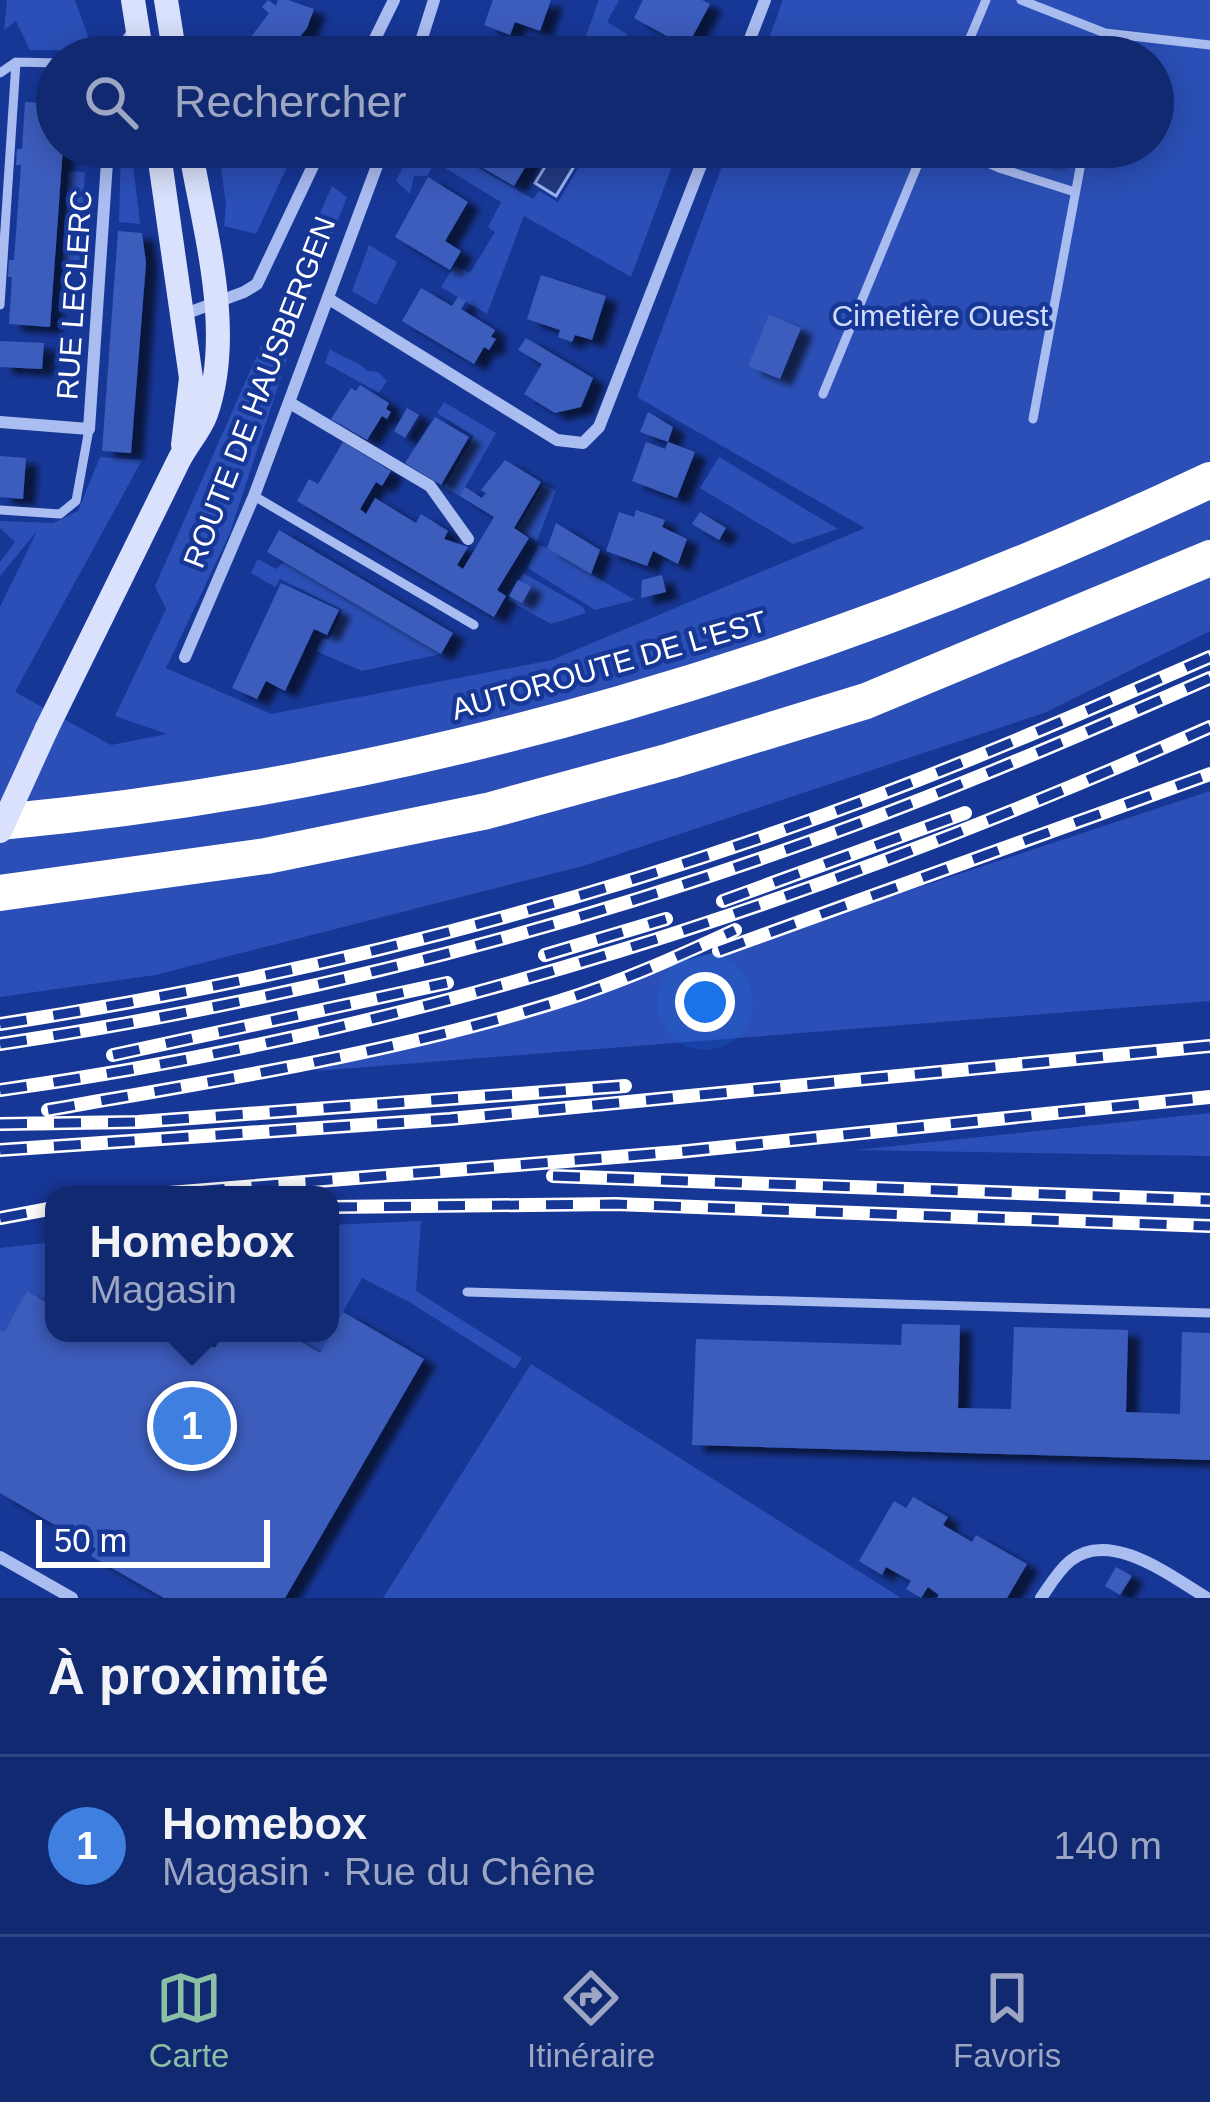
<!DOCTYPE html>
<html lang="fr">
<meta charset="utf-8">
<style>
body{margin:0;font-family:Helvetica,sans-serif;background:#1e3579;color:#f1f3f6}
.scale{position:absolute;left:36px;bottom:30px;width:234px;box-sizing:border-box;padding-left:12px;border:6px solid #fff;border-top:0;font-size:33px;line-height:42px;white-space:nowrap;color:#fff;-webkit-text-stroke:9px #173797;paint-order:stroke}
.you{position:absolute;left:705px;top:1002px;width:42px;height:42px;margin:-30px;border:9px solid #fff;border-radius:50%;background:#1a73e8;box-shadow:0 0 0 18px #1a73e833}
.badge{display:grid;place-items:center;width:78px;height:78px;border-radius:50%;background:#8abfa5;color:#fff;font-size:39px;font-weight:700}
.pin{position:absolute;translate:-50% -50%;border:6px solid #fff;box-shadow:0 3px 12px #0006}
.popup{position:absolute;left:45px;top:1186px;width:294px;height:156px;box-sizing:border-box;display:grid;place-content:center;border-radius:24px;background:#112971;filter:drop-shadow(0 3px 9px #0005);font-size:39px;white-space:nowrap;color:#9ca6c3}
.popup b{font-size:45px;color:#f1f3f6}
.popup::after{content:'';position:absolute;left:50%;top:100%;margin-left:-24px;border:24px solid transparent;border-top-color:#112971}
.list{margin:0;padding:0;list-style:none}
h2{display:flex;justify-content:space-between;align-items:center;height:156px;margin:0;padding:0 48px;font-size:51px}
h2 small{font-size:39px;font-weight:400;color:#9ca6c3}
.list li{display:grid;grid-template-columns:78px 1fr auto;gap:36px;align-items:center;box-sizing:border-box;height:180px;padding:0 48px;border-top:3px solid #304584}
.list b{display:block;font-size:45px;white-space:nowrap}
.list p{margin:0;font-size:39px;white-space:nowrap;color:#9ca6c3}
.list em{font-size:39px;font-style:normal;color:#9ca6c3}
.icon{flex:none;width:66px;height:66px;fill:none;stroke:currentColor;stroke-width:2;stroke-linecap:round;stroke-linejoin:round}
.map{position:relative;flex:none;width:1210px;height:1598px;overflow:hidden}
.search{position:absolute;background:#112971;box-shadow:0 6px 30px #0003;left:36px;right:36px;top:36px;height:132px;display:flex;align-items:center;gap:30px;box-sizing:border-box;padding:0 42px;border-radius:66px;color:#9ca6c3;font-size:45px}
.sheet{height:336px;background:#112971}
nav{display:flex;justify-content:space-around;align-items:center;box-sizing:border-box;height:168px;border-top:3px solid #304584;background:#112971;font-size:33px;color:#9ca6c3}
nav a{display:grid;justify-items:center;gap:6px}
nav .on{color:#8abfa5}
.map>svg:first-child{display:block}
</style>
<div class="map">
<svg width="1210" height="1598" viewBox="0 0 1210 1598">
<defs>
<filter id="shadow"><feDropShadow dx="12" dy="7" stdDeviation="3" flood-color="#0009"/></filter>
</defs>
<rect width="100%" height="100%" fill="#173797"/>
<path fill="#2b4fb6" d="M7,0H75L93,50H30L16,21L4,30Z
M599,0H619L607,22L627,34L614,57H578Z
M783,0H1210V631L1044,713L583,866L155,975L0,997V607L37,531L0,576V562L15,542L0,528V521L53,523L78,511L100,457L142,460L15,692L111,745L167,734L115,716L166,609L155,586L332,186L347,197L305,303L230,533L166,668L271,714L552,660L865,528L637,397L729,147H1153V57H762Z
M121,147H131L140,224L119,222Z
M218,147H253L262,154L267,150L287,167L256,234L224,226L226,204Z
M406,147H443L533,199L539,191L558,202L591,147H650L674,161L631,277L524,216L487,314L441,287L455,265L470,273L495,232L488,227L501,202L435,162L427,176H414L410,194L396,181L406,160L403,155Z
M68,171L85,172L79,267L62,266Z
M369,245L397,262L376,305L352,291Z
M330,349C344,359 356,360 368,371L378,372L387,381L379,393L325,363Z
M444,402L496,433L460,496L444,487L474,436L437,413Z
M719,457L838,529L793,544L700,488Z
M543,484L556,491L537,541L517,529Z
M538,545L547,548L635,600L595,610L528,568Z
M258,559L276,569L284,562L441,654L362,671L316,651L322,639H329L343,610L280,579L275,587L251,573Z
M523,573L583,607L586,613L551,624L508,600Z
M1210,791V1001L315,1071L789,930Z
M1210,1113V1156L856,1150Z
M421,1221L416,1291L522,1358L515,1369L411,1303L362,1278L320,1353L286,1333H330V1225Z
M54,1242V1307L27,1292L4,1332L0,1329V1248Z
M531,1364L901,1598H383Z"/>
<path fill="#233a84" stroke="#9db5f4" stroke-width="3" d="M557,147L584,150L556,196L535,183Z"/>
<path fill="#3c5dbd" filter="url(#shadow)" d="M268,0L276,6L278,0H288L314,9L307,28L284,57H253L258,49L248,41L269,13L262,7Z
M493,0H551L540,31L515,22L510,35L484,25Z
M643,0H702L710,4L687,47L634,18Z
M25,102L57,104V147H63L50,327L9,324L12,277H8L9,260H14L21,165H16L17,149H22Z
M447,147H537L514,186Z
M1025,147H1059L1051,162L1026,154Z
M428,177L468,202L445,241L461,251L450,270L395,237Z
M118,231L142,233L146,263L131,453L102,451Z
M541,275L606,296L592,340L575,335L572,342L558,337L560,330L527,319Z
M421,288L452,306L458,297L466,301L461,309L495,330L491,337L496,339L489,350L484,347L474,364L402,321Z
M769,315L801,328L780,379L748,366Z
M526,338L593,378L581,407L555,413L524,394L542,364L518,350Z
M0,341L44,343L42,369L0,367Z
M360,385L389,403L386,409L391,412L387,419L382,416L367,440L331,419L351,388L356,391Z
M407,408L419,415L405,438L394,431Z
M648,412L673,427L668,442L640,432Z
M435,417L469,437L441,485L405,463Z
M343,442L391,471L382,486L376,482L360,509L366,514L375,498L416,523L421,514L448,531L444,539L468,547L457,565L463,569L494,517L460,496L465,487L482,498L486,493L481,490L505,460L541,482L514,528L529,538L497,590L506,596L494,617L297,501L309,479L318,484Z
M646,442L665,449L668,442L695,452L677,498L632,481Z
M0,456L26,458L23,499L0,497Z
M636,510L665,520L662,527L687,539L678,564L653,551L647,566L606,551L619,512L634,517Z
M700,512L726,528L719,540L692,524Z
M556,523L600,550L591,574L547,548Z
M279,530L453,633L441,654L267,552Z
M662,575L666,592L641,598L642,580Z
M518,580L531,587L522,603L509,596Z
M281,583L339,610L327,635L314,629L285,691L266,681L257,699L232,688Z
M27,1291L54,1307V1333H100L109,1338L113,1333H188L215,1348L224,1333H286L320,1353L343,1312L424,1359L285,1598H164L91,1556L96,1549L0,1493V1329L4,1332Z
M902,1324L960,1325L958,1408L1011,1409L1014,1327L1128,1330L1126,1412L1180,1414L1182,1332L1210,1333V1460L692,1445L696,1339L901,1345Z
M913,1497L948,1517L943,1525L972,1542L976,1535L1027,1564L1007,1598H937L939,1595L928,1587L921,1598L906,1589L911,1581L886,1567L882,1575L859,1561L894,1501L906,1508Z
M1116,1567L1132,1576L1120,1595L1105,1586Z"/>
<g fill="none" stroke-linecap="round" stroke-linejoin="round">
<path stroke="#aabdf1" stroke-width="9" d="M1021,0L1105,33L1210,45
M962,57L986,0
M1100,57L1105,33
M0,73L16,62L57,63
M952,147L999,168L1075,192
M0,305L16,62
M823,394L925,147
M1033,419L1084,147
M254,496L474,625
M0,510L60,514L76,501L89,429
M467,1292L1210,1313"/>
<path stroke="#aabdf1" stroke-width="12" d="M114,57L135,30
M366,57L394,0
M416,57L434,0
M743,57L765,0
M329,299L557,440L583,443L599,427L708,147
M185,314L244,292L257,284L322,147
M290,403L430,486L468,539
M0,422L89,429L108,147
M185,657L254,496L384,147
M0,1557L72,1598
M1041,1598C1050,1585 1058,1571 1070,1561C1110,1528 1172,1577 1207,1598"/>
<path stroke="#d9e1fc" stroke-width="24" d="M133,0L142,57
M166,0L175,57
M158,147L191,378L183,445
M47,728L178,462C186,445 200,431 206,414C235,331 204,231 190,147"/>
<path stroke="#fff" stroke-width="36" d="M0,822C419,784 831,659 1210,480
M0,893L266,856L487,811L670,761L866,701L1210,558"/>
<g stroke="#fff" stroke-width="14">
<path id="rail" d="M723,901L965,813
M719,951L1210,774
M545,955L666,919
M0,1024C280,981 555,913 822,816C953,769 1082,713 1210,657
M0,1044C283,1002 562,932 830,834C959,787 1085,733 1210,678
M113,1055L447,983
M0,1090C421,1032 823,899 1210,727
M48,1110C219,1080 390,1054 557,1002C619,983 677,957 735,930
M0,1124L138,1122L625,1086
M0,1150L450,1119L1210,1046
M553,1176L1210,1200
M144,1195L678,1152L1210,1097
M330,1207L615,1204L1210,1226
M0,1218L54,1208"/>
</g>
<use href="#rail" stroke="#173797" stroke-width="9" stroke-dasharray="27" stroke-linecap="butt"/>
<path stroke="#d9e1fc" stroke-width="24" d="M0,831L47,728"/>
</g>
<g text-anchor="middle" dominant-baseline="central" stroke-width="9" stroke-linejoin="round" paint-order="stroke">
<g font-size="30" fill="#fff" stroke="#173797">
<text transform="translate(74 295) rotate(-86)">RUE LECLERC</text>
<text transform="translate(259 392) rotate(-69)">ROUTE DE HAUSBERGEN</text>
<text transform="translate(609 665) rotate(-16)">AUTOROUTE DE L’EST</text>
</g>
<g font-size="30" fill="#d2ddfc" stroke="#173797">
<text x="940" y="315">Cimetière Ouest</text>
</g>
</g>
</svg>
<div class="scale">50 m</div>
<div class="you"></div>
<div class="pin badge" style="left:192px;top:1426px;background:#3f7fe0">1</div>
<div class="popup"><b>Homebox</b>Magasin</div>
<div class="search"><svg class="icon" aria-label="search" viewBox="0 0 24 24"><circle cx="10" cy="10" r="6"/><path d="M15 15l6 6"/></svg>Rechercher</div>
</div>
<section class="sheet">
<h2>À proximité<small></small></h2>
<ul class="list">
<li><span class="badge" style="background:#3f7fe0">1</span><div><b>Homebox</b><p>Magasin · Rue du Chêne</p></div><em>140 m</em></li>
</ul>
</section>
<nav>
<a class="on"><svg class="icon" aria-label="map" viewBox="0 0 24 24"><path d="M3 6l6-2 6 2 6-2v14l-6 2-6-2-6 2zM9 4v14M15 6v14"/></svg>Carte</a>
<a><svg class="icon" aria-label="directions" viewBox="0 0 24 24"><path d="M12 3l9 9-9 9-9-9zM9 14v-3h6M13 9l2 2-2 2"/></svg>Itinéraire</a>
<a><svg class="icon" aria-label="saved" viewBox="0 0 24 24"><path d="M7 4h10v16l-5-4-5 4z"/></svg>Favoris</a>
</nav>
